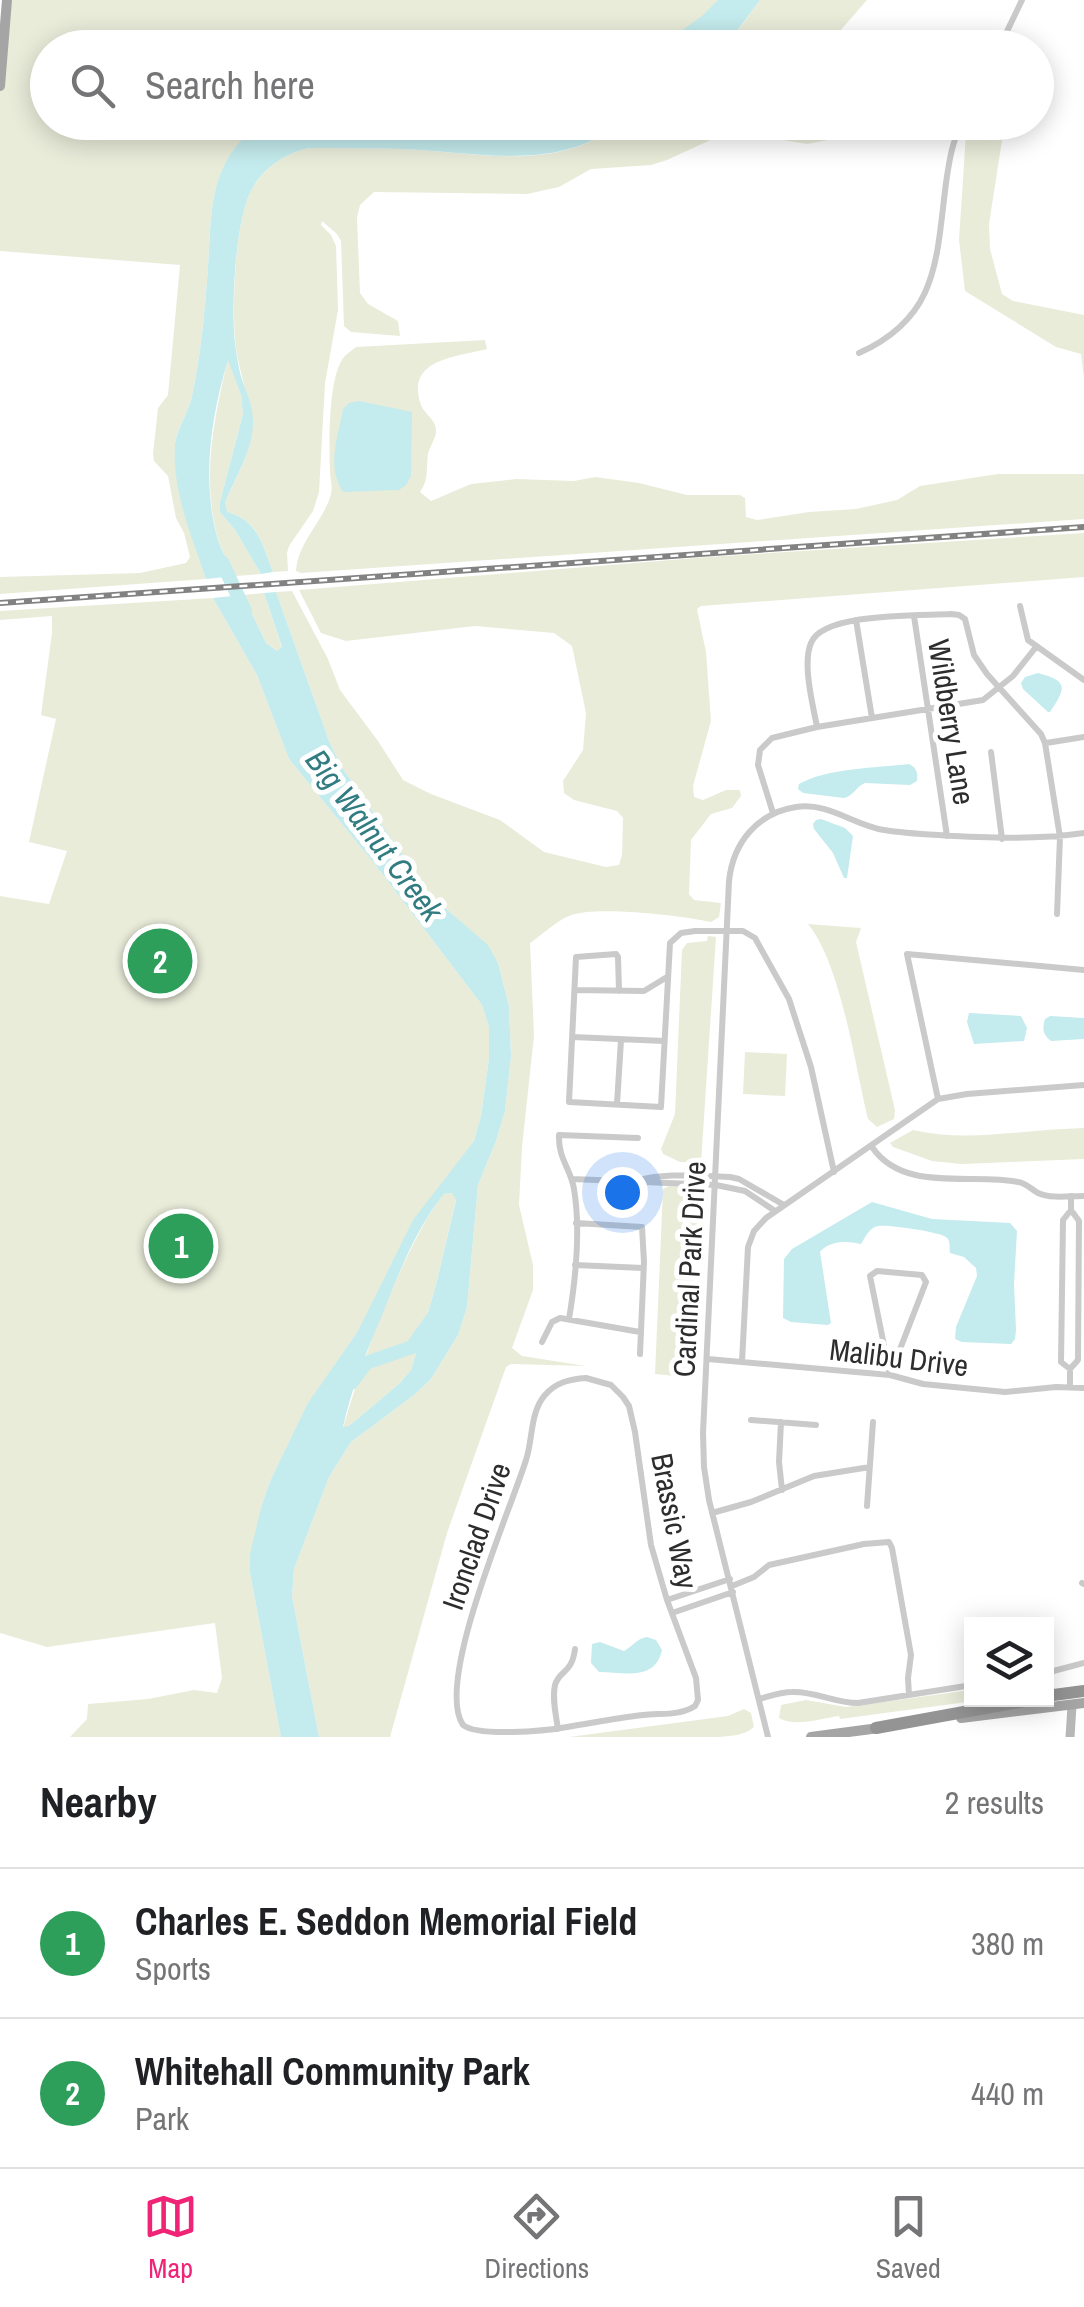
<!DOCTYPE html>
<style>
body{margin:0;font-family:"Archivo Narrow",sans-serif;background:#f2f2f2;color:#202124}
.controls{position:absolute;right:30px;bottom:30px;display:grid;overflow:hidden;border-radius:0px;box-shadow:0 5px 25px #0003}
.controls button{width:90px;height:90px;display:grid;place-items:center;padding:0;border:0;border-bottom:2px solid #e0e0e0;background:#fff;color:#202124;font:50px sans-serif}
.you{position:absolute;left:622px;top:1192px;width:35px;height:35px;margin:-25px;border:8px solid #fff;border-radius:50%;background:#1a73e8;box-shadow:0 0 0 15px #1a73e833}
.badge{display:grid;place-items:center;width:65px;height:65px;border-radius:50%;background:#f02476;color:#fff;font-size:32px;font-weight:700}
.pin{position:absolute;translate:-50% -50%;border:5px solid #fff;box-shadow:0 2px 10px #0006}
.list{margin:0;padding:0;list-style:none}
h2{display:flex;justify-content:space-between;align-items:center;height:130px;margin:0;padding:0 40px;font-size:42px}
h2 small{font-size:32px;font-weight:400;color:#757577}
.list li{display:grid;grid-template-columns:65px 1fr auto;gap:30px;align-items:center;box-sizing:border-box;height:150px;padding:0 40px;border-top:2px solid #e0e0e0}
.list b{display:block;font-size:38px;white-space:nowrap}
.list p{margin:0;font-size:32px;white-space:nowrap;color:#757577}
.list em{font-size:32px;font-style:normal;color:#757577}
.icon{flex:none;width:55px;height:55px;fill:none;stroke:currentColor;stroke-width:2;stroke-linecap:round;stroke-linejoin:round}
.map{position:relative;flex:none;width:1084px;height:1737px;overflow:hidden}
.search{position:absolute;background:#fff;box-shadow:0 5px 25px #0003;left:30px;right:30px;top:30px;height:110px;display:flex;align-items:center;gap:25px;box-sizing:border-box;padding:0 35px;border-radius:55px;color:#757577;font-size:38px}
.sheet{height:430px;background:#fff}
nav{display:flex;justify-content:space-around;align-items:center;box-sizing:border-box;height:140px;border-top:2px solid #e0e0e0;background:#fff;font-size:28px;color:#757577}
nav a{display:grid;justify-items:center;gap:5px}
nav .on{color:#f02476}
.map>svg:first-child{display:block}
</style>
<div class="map">
<svg width="1084" height="1737" viewBox="0 0 1084 1737">
<rect width="100%" height="100%" fill="#fff"/>
<path fill="#eaecda" d="M7,0H718L696,32L662,47L48,48V122L260,123C208,166 212,205 208,267C205,309 201,354 192,396C189,412 175,432 175,445C173,491 192,536 206,579L0,594V577L140,573L186,563L190,557L184,533L176,518L168,476L154,461L153,454L158,408L168,395L180,265L0,251V86Z
M760,0H867L826,47L725,48Z
M620,123H881L849,136L807,144L736,132L717,137L667,160L651,165L591,169L559,187L527,194L374,192L360,205L357,217L360,293L368,304L398,321L400,336L351,332L344,326L341,241L337,234L322,221L321,225L331,235L336,246L338,310L325,383L319,492L313,511L289,546L287,553L288,571L273,572C262,544 259,520 226,512L225,503C233,483 248,459 250,438C254,400 238,376 235,339C232,305 235,223 250,193C261,170 285,152 310,148C341,148 372,148 403,149C476,152 559,174 620,123Z
M971,123H1002L1003,134L989,224L990,249L1002,294L1013,301L1084,315V378L1081,354L1056,347L965,291L959,240L966,133Z
M485,340L487,349C456,357 405,359 421,405C425,415 437,420 436,432C435,440 430,446 428,454C426,468 429,480 420,492L431,501L471,484L516,479L574,481L595,477L639,483L687,495H740L745,498L746,517L757,520L809,512L856,509L897,500L920,486L998,474H1084V519L301,573L296,571C298,541 324,521 331,494C333,486 330,479 330,471C329,445 328,376 344,357C345,355 355,348 356,347Z
M228,358L241,395L243,414L220,502V512L235,530L261,574L235,576C229,564 222,552 218,539C201,477 214,419 228,358Z
M1084,533V577L701,606L697,609L706,652L711,721L693,786L694,797L703,800L726,790H740L741,796L732,808L711,814L691,840L689,894L694,900L721,903L719,917L711,922C682,916 596,905 569,916C556,921 542,935 530,943L534,1036L522,1147L519,1205L533,1265V1290L512,1348L522,1356L586,1366L511,1364L506,1367L447,1533L390,1737H319L292,1596L294,1569L329,1477L351,1442L414,1395L431,1379L458,1335L467,1307L478,1185L496,1141L505,1111L511,1056L509,1006L498,963L488,946L430,895L341,766L329,741L276,592L292,591L328,659L340,690L378,741L403,780L431,794L500,820L544,852L606,867L619,865L622,855L623,818L617,811L574,800L564,793L563,781L583,750L586,713L572,646L554,633L475,626L346,641L321,633L299,590L708,557Z
M264,593L282,648L277,651L266,643L243,595Z
M213,598L257,675L289,759L377,867L482,1005L489,1027V1058L481,1116L474,1141L451,1174L358,1331L308,1404L271,1479L262,1504L250,1573L281,1737H70L87,1719L88,1704L148,1699L194,1690L217,1693L222,1678L215,1623L47,1647L0,1633V896L49,904L67,851L29,842L56,719L41,715L52,633V616L0,620V611Z
M808,924L861,928L856,942L895,1110L894,1119L877,1127L868,1119C855,1066 841,964 808,924Z
M708,936L716,937L701,1163L680,1162L663,1154L661,1149L675,1114L682,950L687,943L707,941Z
M745,1052L787,1054L785,1096L743,1094Z
M1084,1128V1159L961,1164L932,1161L893,1147L890,1143L913,1130C968,1143 1027,1129 1084,1128Z
M669,1186L700,1187L687,1377L655,1374L663,1189Z
M452,1193L456,1199L436,1285L411,1370L400,1383L349,1426L343,1428C360,1370 379,1315 405,1261C417,1237 427,1215 444,1194Z
M971,1690L972,1700H982L840,1719L839,1716C820,1719 795,1727 779,1718L781,1705L806,1700L846,1707Z
M744,1709L751,1713L754,1727C744,1736 730,1736 717,1737H569L728,1716Z"/>
<path fill="#c4ebed" fill-rule="evenodd" d="M718,0H760L725,47H659L702,16Z
M259,123H620C559,173 476,152 403,149C372,148 341,148 310,148C286,152 262,169 251,191C235,221 231,309 235,343C236,352 238,363 240,373C245,390 254,406 253,424C252,452 235,478 225,503L227,512C259,521 262,544 273,572L261,574L235,530L220,512V502L243,414L241,395L228,360C211,416 201,481 218,540C222,552 229,564 235,576L206,579C192,537 172,491 175,446C175,432 189,412 192,396C201,354 205,310 208,267C212,206 208,166 259,123Z
M359,401L412,412L411,476L406,485L399,490L343,492C326,466 338,438 343,409L349,403Z
M276,592L329,741L341,766L430,895L488,945L498,963L509,1006L511,1056L505,1111L496,1141L478,1185L467,1307L458,1335L431,1379L414,1395L351,1442L329,1477L294,1569L292,1596L319,1737H281L250,1573V1554L262,1504L271,1479L308,1403L358,1331L413,1220L474,1141L481,1116L489,1058V1027L482,1005L377,867L289,759L257,675L213,598L243,595L266,643L277,651L282,647L264,593ZM452,1193L456,1200L436,1285L411,1370L400,1383L349,1426L343,1427C351,1390 366,1353 381,1318C398,1275 415,1230 444,1194Z
M1038,673C1069,681 1066,688 1050,712H1048L1023,689L1021,683L1025,677Z
M909,764C917,768 918,773 917,781L910,785L865,783C857,786 853,796 844,798L803,793L798,789L799,784C827,768 876,768 909,764Z
M821,819L845,828L853,836L847,878H844L833,853L814,829L813,824L816,820Z
M969,1013L1021,1016L1027,1028L1024,1041L974,1044L967,1022Z
M1050,1016L1084,1018V1039L1051,1041C1043,1035 1042,1029 1045,1019Z
M872,1202L932,1219L1010,1223L1017,1231L1014,1284L1016,1330L1015,1339L1011,1344L962,1342L955,1339L956,1327L977,1276L976,1268L964,1257L950,1253C949,1247 951,1241 946,1237C940,1232 887,1224 878,1226C869,1228 866,1236 861,1244C847,1241 830,1240 820,1252L831,1323L828,1325L791,1322L783,1318L784,1259L792,1249Z
M647,1637L656,1640L662,1650C655,1682 623,1672 599,1672L591,1663L592,1644L600,1642L624,1651C633,1646 636,1639 647,1637Z"/>
<g fill="none" stroke-linecap="round" stroke-linejoin="round">
<path stroke="#c4ebed" stroke-width="14" d="M222,562L245,611
M351,1383L366,1363L412,1347L432,1319"/>
<path stroke="#cacaca" stroke-width="6" d="M999,48L1022,0
M859,353C939,317 936,260 946,183C949,162 952,142 962,122
M1020,606L1028,640L1084,680
M914,616L947,836
M856,620L872,718
M817,727C813,705 802,664 811,643C823,612 922,616 951,614L959,615L965,619L974,655L987,674L1041,734L1045,743L1060,837L1057,914
M1046,743L1084,737
M991,752L1002,839
M773,813L758,765L760,750L772,738L817,727L983,700L1013,676L1036,647
M576,990L644,991L667,977
M619,991L618,957L616,954L576,957L569,1102L661,1107L670,943L681,933L695,931H743L755,938L789,999L811,1067L834,1172
M573,1037L664,1041
M938,1099L907,954L1084,970
M617,1104L621,1040
M872,1147C904,1194 974,1172 1018,1182C1026,1183 1031,1189 1038,1193C1051,1199 1070,1196 1084,1196
M572,1179L716,1185L745,1191L775,1211
M633,1182C662,1172 700,1176 730,1177L739,1179L784,1205
M576,1223L642,1227L644,1262L640,1354
M575,1265L643,1268
M877,1271L922,1275L926,1282L890,1375L870,1276Z
M569,1319C576,1277 581,1231 574,1189C571,1169 558,1159 559,1135L638,1138
M542,1342L552,1322L560,1318L640,1332
M708,1359L890,1375L923,1384L1005,1392L1056,1387L1084,1388
M742,1362L748,1247L754,1231L766,1218L938,1099L967,1094L1084,1085
M1070,1369L1078,1360L1079,1221L1071,1210V1196
M586,1378L611,1385L623,1397L629,1406L635,1432L651,1545L667,1600L696,1678L698,1700L695,1706C680,1716 660,1713 643,1715C617,1718 592,1723 567,1727C545,1731 478,1737 463,1725C434,1683 511,1509 526,1460C533,1439 530,1412 545,1395C556,1382 571,1379 586,1378Z
M1070,1387V1369L1061,1362L1063,1220L1071,1210
M751,1420L816,1425
M781,1422L779,1462L782,1490
M867,1506L873,1422
M712,1513L751,1502L814,1476L870,1467
M1082,1583L1084,1584
M732,1586L754,1577L769,1565L864,1544L889,1542L892,1548L911,1655L908,1678L909,1695
M667,1600L730,1579
M672,1613L733,1592
M1046,1673L1084,1663
M759,1699C770,1696 781,1692 792,1692C815,1691 834,1703 858,1703L972,1685
M558,1729C556,1715 552,1699 555,1685C559,1670 572,1674 575,1649
M768,1737L709,1500L704,1467L703,1433L729,881C733,843 757,813 796,807C829,802 853,825 884,830C902,833 920,834 938,835C987,838 1035,840 1084,833"/>
<path stroke="#b7b7b7" stroke-width="9" d="M1070,1737L1072,1706"/>
<path stroke="#a5a5a5" stroke-width="10" d="M0,86L7,0
M961,1718L1084,1703
M811,1737L879,1728"/>
<path stroke="#949494" stroke-width="12" d="M1046,1696L1084,1691
M876,1728L1030,1700"/>
<g stroke="#828282" stroke-width="6">
<path id="rail" d="M0,603L1084,527"/>
</g>
<use href="#rail" stroke="#fff" stroke-width="2.5" stroke-dasharray="8" stroke-linecap="butt"/>
</g>
<g text-anchor="middle" dominant-baseline="central" stroke-width="10" stroke-linejoin="round" paint-order="stroke">
<g font-size="30" fill="#2d2d2d" stroke="#fff">
<text transform="translate(952 722) rotate(81)">Wildberry Lane</text>
<text transform="translate(689 1269) rotate(-87)">Cardinal Park Drive</text>
<text transform="translate(899 1357) rotate(7)">Malibu Drive</text>
<text transform="translate(675 1521) rotate(79)">Brassic Way</text>
<text transform="translate(476 1536) rotate(-71)">Ironclad Drive</text>
</g>
<g font-size="32" font-style="italic" fill="#317c80" stroke="#fff">
<text transform="translate(375 835) rotate(53)">Big Walnut Creek</text>
</g>
</g>
</svg>
<div class="controls">
<button><svg class="icon" aria-label="layers" viewBox="0 0 24 24"><path d="M12 4l9 5-9 5-9-5zM3 14l9 5 9-5"/></svg></button>
</div>
<div class="you"></div>
<div class="pin badge" style="left:181px;top:1246px;background:#2e9e5b">1</div>
<div class="pin badge" style="left:160px;top:961px;background:#2e9e5b">2</div>
<div class="search"><svg class="icon" aria-label="search" viewBox="0 0 24 24"><circle cx="10" cy="10" r="6"/><path d="M15 15l6 6"/></svg>Search here</div>
</div>
<section class="sheet">
<h2>Nearby<small>2 results</small></h2>
<ul class="list">
<li><span class="badge" style="background:#2e9e5b">1</span><div><b>Charles E. Seddon Memorial Field</b><p>Sports</p></div><em>380 m</em></li>
<li><span class="badge" style="background:#2e9e5b">2</span><div><b>Whitehall Community Park</b><p>Park</p></div><em>440 m</em></li>
</ul>
</section>
<nav>
<a class="on"><svg class="icon" aria-label="map" viewBox="0 0 24 24"><path d="M3 6l6-2 6 2 6-2v14l-6 2-6-2-6 2zM9 4v14M15 6v14"/></svg>Map</a>
<a><svg class="icon" aria-label="directions" viewBox="0 0 24 24"><path d="M12 3l9 9-9 9-9-9zM9 14v-3h6M13 9l2 2-2 2"/></svg>Directions</a>
<a><svg class="icon" aria-label="saved" viewBox="0 0 24 24"><path d="M7 4h10v16l-5-4-5 4z"/></svg>Saved</a>
</nav>
